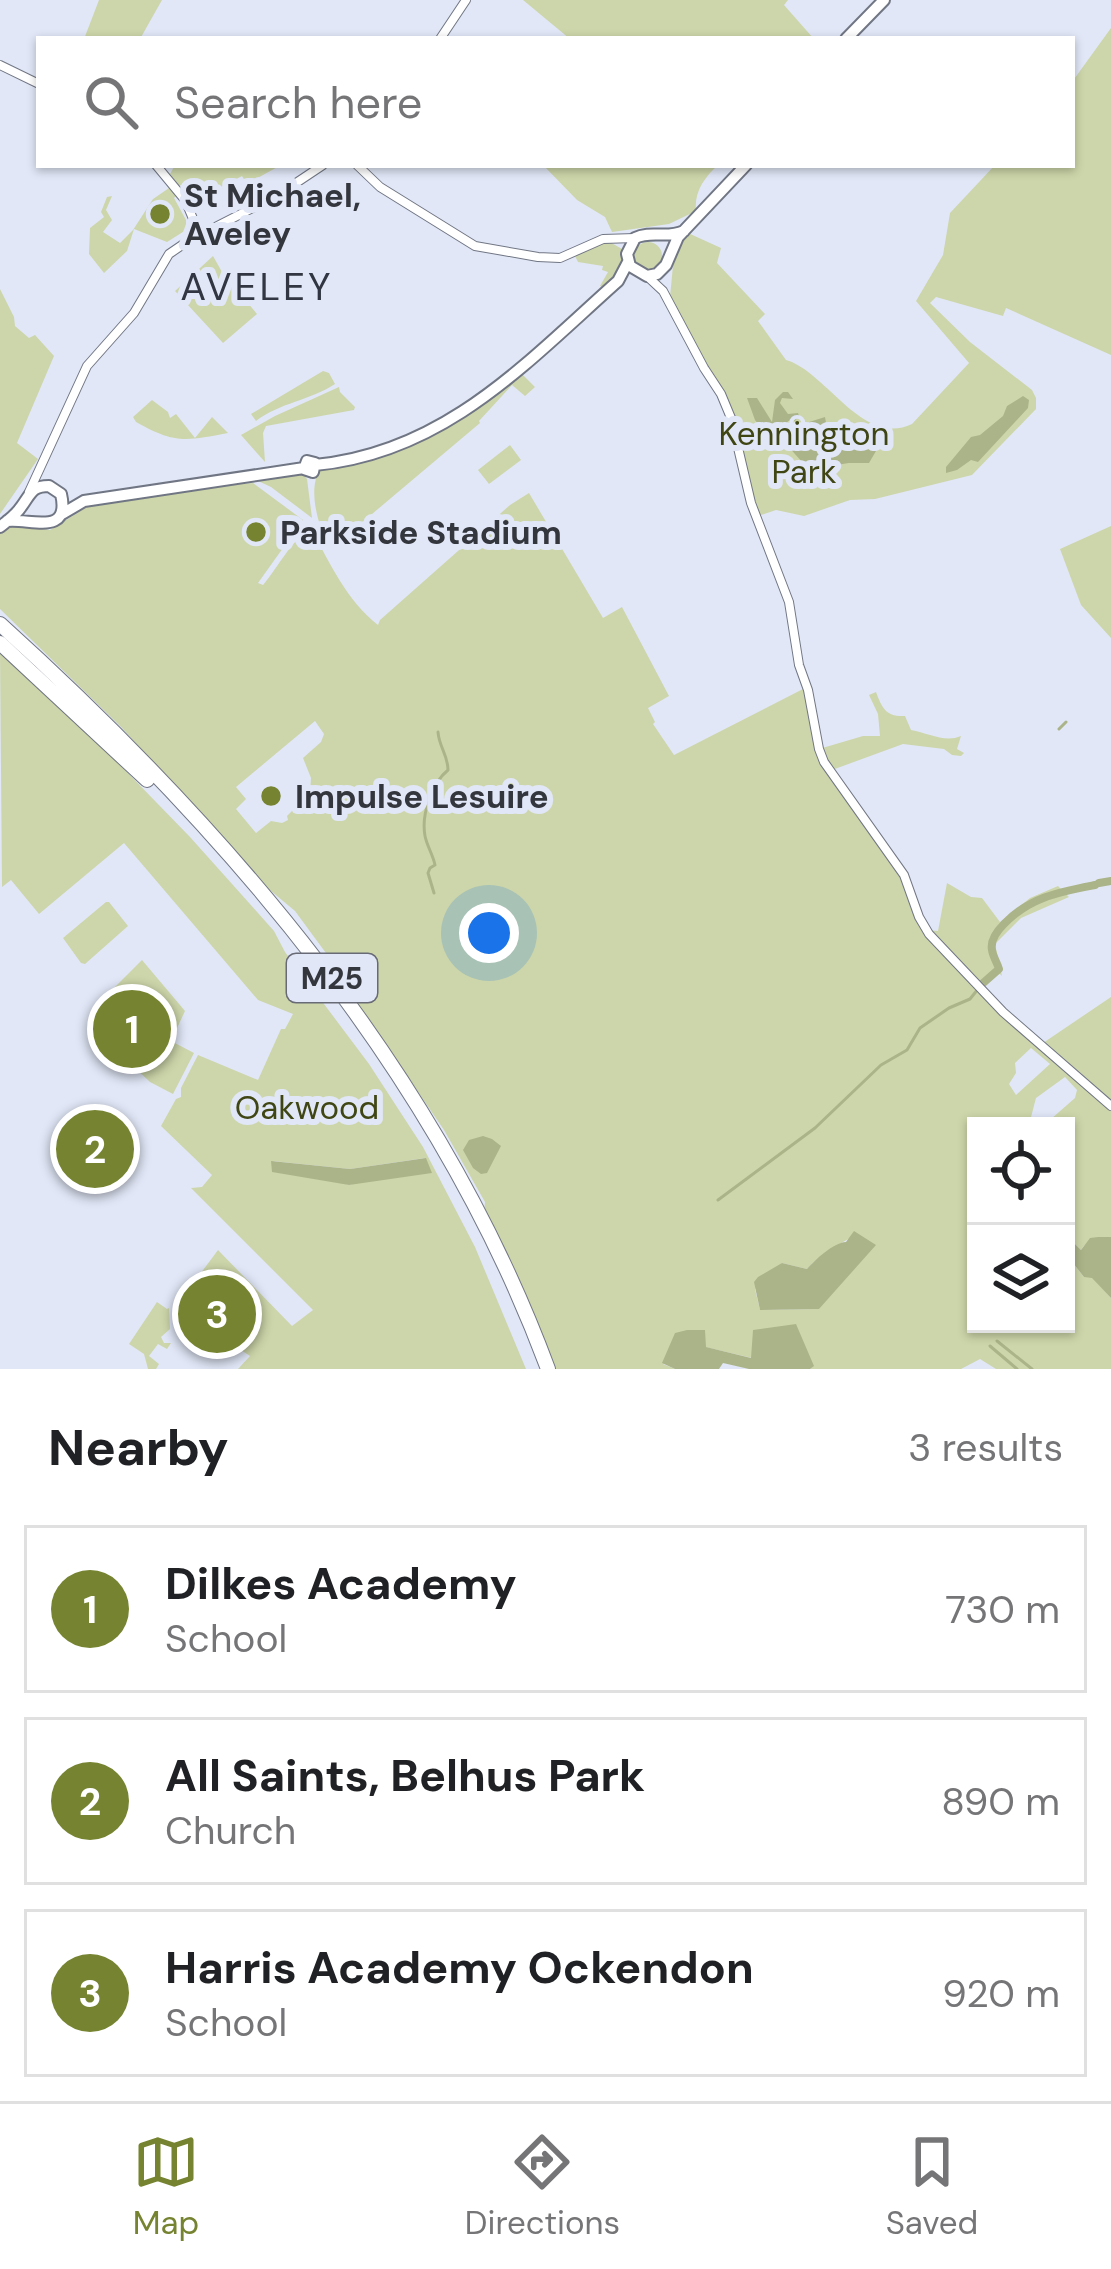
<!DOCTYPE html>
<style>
body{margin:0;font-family:"DM Sans",sans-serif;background:#f6f6f6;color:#202124}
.controls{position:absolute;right:36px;bottom:36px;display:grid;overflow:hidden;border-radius:0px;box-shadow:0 3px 9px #0004}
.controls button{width:108px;height:108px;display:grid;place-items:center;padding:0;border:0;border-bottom:3px solid #e0e0e0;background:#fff;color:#202124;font:60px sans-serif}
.you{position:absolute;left:489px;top:933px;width:42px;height:42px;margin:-30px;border:9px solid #fff;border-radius:50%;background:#1a73e8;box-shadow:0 0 0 18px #1a73e833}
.badge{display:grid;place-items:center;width:78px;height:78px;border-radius:50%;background:#768330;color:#fff;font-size:39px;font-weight:700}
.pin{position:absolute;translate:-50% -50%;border:6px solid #fff;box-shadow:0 3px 12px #0006}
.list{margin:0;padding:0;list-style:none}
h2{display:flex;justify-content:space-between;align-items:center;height:156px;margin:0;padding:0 48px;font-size:51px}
h2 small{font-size:39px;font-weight:400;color:#757577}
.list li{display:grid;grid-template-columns:78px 1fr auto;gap:36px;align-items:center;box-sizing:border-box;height:168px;margin:0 24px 24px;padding:0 24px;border:3px solid #e0e0e0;border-radius:0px}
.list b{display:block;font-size:45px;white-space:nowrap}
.list p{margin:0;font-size:39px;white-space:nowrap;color:#757577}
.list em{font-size:39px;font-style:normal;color:#757577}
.icon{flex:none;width:66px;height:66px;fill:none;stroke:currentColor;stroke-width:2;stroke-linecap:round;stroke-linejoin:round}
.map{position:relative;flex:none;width:1111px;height:1369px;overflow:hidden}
.search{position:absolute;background:#fff;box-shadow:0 3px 9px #0004;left:36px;right:36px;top:36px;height:132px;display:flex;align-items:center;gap:30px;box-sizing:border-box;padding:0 42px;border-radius:0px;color:#757577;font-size:45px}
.sheet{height:732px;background:#fff}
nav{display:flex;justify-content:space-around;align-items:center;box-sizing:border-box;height:168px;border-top:3px solid #e0e0e0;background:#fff;font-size:33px;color:#757577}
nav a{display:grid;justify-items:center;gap:6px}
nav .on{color:#768330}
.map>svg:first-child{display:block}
</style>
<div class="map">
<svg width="1111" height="1369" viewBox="0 0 1111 1369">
<rect width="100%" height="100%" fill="#e1e7f7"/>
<path fill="#cdd6aa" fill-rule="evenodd" d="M99,0H162L140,39H84Z
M523,0H788L784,5L814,39H570Z
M1111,28V355L1006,308L1003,316L936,297L930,303L970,342L1032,390L1036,398V409L972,475L875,499L850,500L804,516L776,510L758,516L737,433L670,297L674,255L679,242L688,233L721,248L717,263L765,314L758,321L786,360C826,371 863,448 912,424L969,363L916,301L943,255L950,213L995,165H1072V82Z
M175,165H281L247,184L242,176L206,195L193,180L179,186L170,174Z
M543,165H718C704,178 694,192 696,211L669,224L612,232L605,217L577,200Z
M172,186L178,194L174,198L186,220V230L167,242L134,229L127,251L104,273L89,254L90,228L104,217L101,212L107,197L112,196L106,210L112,220L103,232L120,243L133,230L153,199Z
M608,241L622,249L624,269L606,289L600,286L608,272L602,270L603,266L578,262L575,256Z
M634 256a14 14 0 1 1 28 0a14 14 0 1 1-28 0Z
M213,256L222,272L257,314L223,343L175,291Z
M0,289L14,317L15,326L29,338L35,335L54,356L17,443L38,459L0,514Z
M543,353L522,374L535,387L525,396L512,385L479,421L480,423L340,541L328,544C317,523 308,489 320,469C365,463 433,438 470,413C496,395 519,373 543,353Z
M323,371L329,373L335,384C311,400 279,403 256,421L251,414Z
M339,387L340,392L355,407L354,410L266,426L263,433L265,462L241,435L275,416Z
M152,400L168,412L170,418L176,414L195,438L212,417L228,433C185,441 175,444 136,422L133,417Z
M510,445L521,460L489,484L478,470Z
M295,473L303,474L307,479L312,518L271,487L256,480Z
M253,483L303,520L258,583L263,585C279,566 290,542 311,528C329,562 347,601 378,625L380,620L510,505L529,493L603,618L622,607L669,696L648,708L655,722L653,724L674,755L803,689L819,749L863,736H880L878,714L869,695L876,692C882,708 886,717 905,716L911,730C928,733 945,743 961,736L957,749L964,753L961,756L952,755L944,749L903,744L832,770L907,880L929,934L980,987L1043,1043L1111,997V1237C1098,1237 1088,1239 1081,1250L1070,1239L1066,1241V1126H1038L1046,1118L1051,1119L1075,1098L1077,1090L1065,1077L1036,1098L1030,1121L1022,1123L1021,1126H976V1324H1066V1254L1084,1277H1092L1111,1298V1369H996L980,1359L961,1369H810L813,1366L752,1358L705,1347L663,1364L675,1369H556L484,1213L485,1202L444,1130L356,1001L359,998L295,911L265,886L122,728L0,609V530L9,523L50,530L90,505L203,487ZM315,721L324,734L321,742L303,758L311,778L310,793L287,816L288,820L282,823L271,821L256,833L236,809L246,799L236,787ZM1031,1048L1050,1064L1016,1095L1009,1084L1016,1073L1015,1063ZM850,1238L819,1309L760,1310L755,1289L782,1263L807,1269C819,1255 835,1247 850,1238Z
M1111,526V638L1081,605L1060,549Z
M0,651L64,709L122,767L190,837L274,931L285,952L369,1064L423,1147L475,1247L526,1369H238L250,1356L227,1341L240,1322L189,1289L218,1250L292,1326L313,1310L191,1188L202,1187L212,1175L161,1126L176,1099L181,1097V1088L198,1055L258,1080L281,1029H285L293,1014L258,1000L124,843L39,914L11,880L2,887ZM425,1158L349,1185L272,1161L350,1169Z
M947,883L971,897L982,898L1000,922L1030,898L1058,886L1069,897L1021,918L995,944L1002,976L996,970L980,985L928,930L938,931Z
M106,902H109L128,926L85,964L81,963L63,938Z
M142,960L185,1011L171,1041L194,1053L173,1094L150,1082L133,1066L143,1035L153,1028L133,1013L110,992Z
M157,1302L167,1309L169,1308L170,1329L161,1337L164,1343H171L167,1349L158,1344L149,1356L159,1364L156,1369H148L144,1354L129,1344Z"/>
<path fill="#abb488" d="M783,392H788L793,399L782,398L780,403L788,414L798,413L799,416L795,421H788L784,430L825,417L827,428L822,430L835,435L839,432L854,439H864L866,449L869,444H873L876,451L869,463H849L816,468L803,463L786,444L773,443L755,420L747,398H757L772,422L775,400Z
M1023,396L1029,400L1028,408L978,462L971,460L957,470L946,473V467L971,437L980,435L1003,416L1007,406Z
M483,1136L492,1139L501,1146L487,1173L481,1174L473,1168L463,1150L469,1140Z
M426,1158L432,1173L349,1185L272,1172L271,1161L350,1169Z
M854,1231L876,1245L819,1309L760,1310L754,1282L758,1277L782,1263L807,1269C816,1259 833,1243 846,1242Z
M1098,1237H1111V1298L1092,1278L1084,1277L1066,1254V1241L1070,1239L1081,1250L1090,1238Z
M796,1324L814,1366L810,1369H749L723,1363L719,1369H675L662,1363L675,1333L687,1330H705L706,1347L751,1358L753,1330Z"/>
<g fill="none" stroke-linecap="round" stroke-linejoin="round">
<path stroke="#abb488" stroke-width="3" d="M1059,729L1066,722
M434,893L428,873L430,868L435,865C433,855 427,846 425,836C421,814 432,783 448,770C448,755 439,747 438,732
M718,1200L815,1128L881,1065L907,1050L920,1028L949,1008L970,999L978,989
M997,1341L1032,1369
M990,1346L1017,1369"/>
<path stroke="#abb488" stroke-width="8" d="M1099,883L1111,881
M982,984L999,969C997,962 993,957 992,950C990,940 997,931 1004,924C1030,897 1059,892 1095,885"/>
<g stroke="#717684" stroke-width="10">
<path id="minor" d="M440,39L466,0
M0,65L39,84
M156,165L185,200L200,235
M357,165L380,187L475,246L538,257L560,258L603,239L635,238
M648,277L663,291L704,368L721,394L731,418L751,503L789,602L799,665L808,690L819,749L824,762L904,875L919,917L929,934L1003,1012L1111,1106
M29,492L87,366L134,313L169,254L188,241L278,195L323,165"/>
</g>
<g stroke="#717684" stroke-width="14">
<path id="major" d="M846,39L884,0
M684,231C667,239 651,230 635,238L627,254L630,266L647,276L657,274L666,265L678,237L746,165
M307,461L315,463L313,472L304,469Z
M315,465C445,453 527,362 618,281L628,262
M62,514L84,501L304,468
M0,527C7,521 16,515 21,507C31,494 31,486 49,486L61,494C71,537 30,518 7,521"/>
</g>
<g stroke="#717684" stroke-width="16">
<path id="highway" d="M0,624C230,832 439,1075 548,1369
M0,643L147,780"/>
</g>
<use href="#minor" stroke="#fff" stroke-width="8"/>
<use href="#major" stroke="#fff" stroke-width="10"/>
<use href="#highway" stroke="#fff" stroke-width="14"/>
</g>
<g fill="#768330" stroke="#e1e7f7" stroke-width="4.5">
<circle cx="160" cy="214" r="12"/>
<circle cx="256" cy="532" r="12"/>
<circle cx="271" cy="796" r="12"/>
</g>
<g text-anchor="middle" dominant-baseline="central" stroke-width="12" stroke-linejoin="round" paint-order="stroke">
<rect fill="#e1e7f7" stroke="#686b75" stroke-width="3" x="287" y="954" width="90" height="48" rx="9"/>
<g font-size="30" font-weight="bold" fill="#34363d">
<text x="332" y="978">M25</text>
</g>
<g font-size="33" font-weight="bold" fill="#34363d" stroke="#e1e7f7" text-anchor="start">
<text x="184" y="195">St Michael,<tspan x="184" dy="38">Aveley</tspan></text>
<text x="280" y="532">Parkside Stadium</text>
<text x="295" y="796">Impulse Lesuire</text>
</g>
<g font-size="33" fill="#3f4614" stroke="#e1e7f7">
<text x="804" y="433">Kennington<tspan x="804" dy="38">Park</tspan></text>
<text x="307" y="1107">Oakwood</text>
</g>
<g font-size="39" letter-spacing="3" fill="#313642" stroke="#e1e7f7">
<text x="257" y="286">AVELEY</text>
</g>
</g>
</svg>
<div class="controls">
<button><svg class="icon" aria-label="locate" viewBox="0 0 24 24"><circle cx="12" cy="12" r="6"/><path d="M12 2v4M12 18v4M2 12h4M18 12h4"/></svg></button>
<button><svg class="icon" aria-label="layers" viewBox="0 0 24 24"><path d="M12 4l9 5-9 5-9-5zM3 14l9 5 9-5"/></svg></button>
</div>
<div class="you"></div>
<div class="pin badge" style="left:132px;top:1029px">1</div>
<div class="pin badge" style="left:95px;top:1149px">2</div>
<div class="pin badge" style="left:217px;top:1314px">3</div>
<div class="search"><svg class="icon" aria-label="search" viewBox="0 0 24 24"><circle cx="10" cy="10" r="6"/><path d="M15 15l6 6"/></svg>Search here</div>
</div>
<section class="sheet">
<h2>Nearby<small>3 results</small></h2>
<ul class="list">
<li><span class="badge">1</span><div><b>Dilkes Academy</b><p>School</p></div><em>730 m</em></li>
<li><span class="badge">2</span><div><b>All Saints, Belhus Park</b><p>Church</p></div><em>890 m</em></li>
<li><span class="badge">3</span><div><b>Harris Academy Ockendon</b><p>School</p></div><em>920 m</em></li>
</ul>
</section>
<nav>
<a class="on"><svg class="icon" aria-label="map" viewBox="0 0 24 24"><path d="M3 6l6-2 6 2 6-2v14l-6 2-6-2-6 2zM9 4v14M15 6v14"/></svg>Map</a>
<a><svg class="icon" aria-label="directions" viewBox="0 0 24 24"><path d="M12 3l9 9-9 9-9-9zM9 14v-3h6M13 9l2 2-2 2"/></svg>Directions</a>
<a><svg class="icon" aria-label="saved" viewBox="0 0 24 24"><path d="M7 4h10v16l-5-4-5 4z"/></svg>Saved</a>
</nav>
